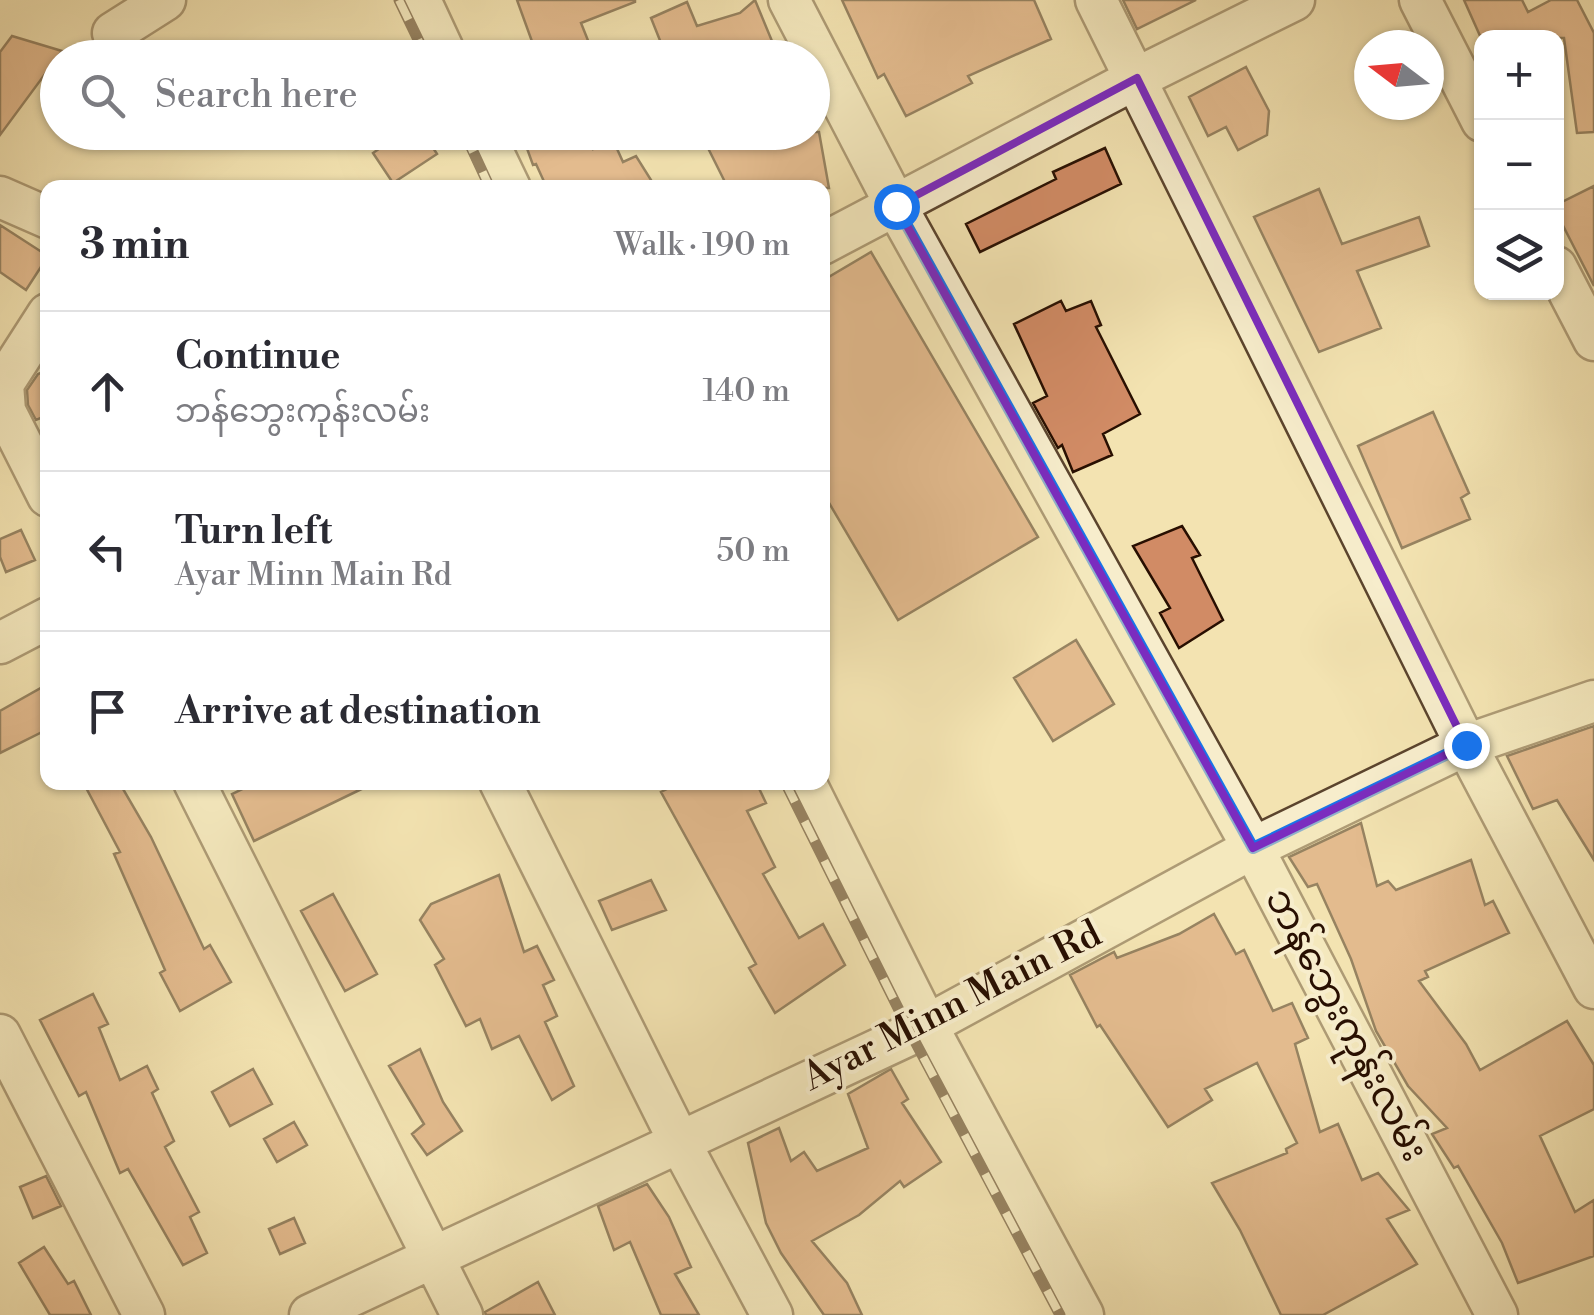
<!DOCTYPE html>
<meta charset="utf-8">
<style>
body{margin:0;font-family:"Libre Bodoni","Noto Sans Myanmar",serif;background:#f7f7f7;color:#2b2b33}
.controls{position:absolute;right:30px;top:30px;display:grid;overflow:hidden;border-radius:20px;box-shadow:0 2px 8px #0004}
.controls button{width:90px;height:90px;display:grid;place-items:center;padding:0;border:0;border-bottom:2px solid #e1e1e2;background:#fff;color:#2b2b33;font:50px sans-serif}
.compass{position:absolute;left:1354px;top:30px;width:90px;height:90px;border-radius:50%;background:#fff;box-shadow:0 2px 8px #0004;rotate:286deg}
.stop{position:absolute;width:30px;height:30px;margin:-22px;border:8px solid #1a73e8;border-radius:50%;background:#fff}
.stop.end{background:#1a73e8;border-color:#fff;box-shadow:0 2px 10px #0008}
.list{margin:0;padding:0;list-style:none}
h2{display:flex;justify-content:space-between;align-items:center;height:130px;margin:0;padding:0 40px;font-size:42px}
h2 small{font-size:32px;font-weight:400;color:#7c7c81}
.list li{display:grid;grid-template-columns:65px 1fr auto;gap:30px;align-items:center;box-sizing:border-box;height:160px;padding:0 40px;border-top:2px solid #e1e1e2}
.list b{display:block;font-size:38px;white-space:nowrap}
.list p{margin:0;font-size:32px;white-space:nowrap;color:#7c7c81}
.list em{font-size:32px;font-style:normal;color:#7c7c81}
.icon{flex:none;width:55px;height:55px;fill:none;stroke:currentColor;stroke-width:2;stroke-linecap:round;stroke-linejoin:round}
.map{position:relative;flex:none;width:1594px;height:1315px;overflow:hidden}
.search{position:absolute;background:#fff;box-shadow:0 2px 8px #0004;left:40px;top:40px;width:790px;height:110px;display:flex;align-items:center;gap:25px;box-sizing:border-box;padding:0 35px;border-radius:55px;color:#7c7c81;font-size:38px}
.panel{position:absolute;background:#fff;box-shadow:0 2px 8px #0004;left:40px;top:180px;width:790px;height:610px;border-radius:20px}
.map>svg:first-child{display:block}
</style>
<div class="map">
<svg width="1594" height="1315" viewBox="0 0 1594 1315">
<rect width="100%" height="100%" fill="#f3e3b1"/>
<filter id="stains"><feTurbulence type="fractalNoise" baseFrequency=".002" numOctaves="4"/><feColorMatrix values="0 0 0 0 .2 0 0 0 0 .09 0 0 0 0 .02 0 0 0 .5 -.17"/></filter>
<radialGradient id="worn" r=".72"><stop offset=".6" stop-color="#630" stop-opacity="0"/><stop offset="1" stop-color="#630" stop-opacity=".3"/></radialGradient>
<path fill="#d18b65" stroke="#280f01" stroke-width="2.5" d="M517,0H635V2L581,23L595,58H538Z
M755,0L779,58H667L651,18L687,2L697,26L740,13Z
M842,0H1034L1051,39L968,76L972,83L906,116L884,74L878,78Z
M1123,0H1196L1137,29Z
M1464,0H1522L1528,12L1551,0H1577L1594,33V132L1577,133L1564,38H1481Z
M12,36L62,51L0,135V52Z
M1246,67L1269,111L1267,135L1238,150L1226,127L1208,136L1189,97Z
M403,132H423L437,154L393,183L373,153Z
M521,132H587L593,149L613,140L623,162L636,156L656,188H547L536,164L533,165Z
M700,132H819L829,188H728Z
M1105,148L1121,184L980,252L966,224L1056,179L1053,172Z
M1594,186V286L1556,212V205Z
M1319,189L1342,244L1419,217L1429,246L1357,271L1381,328L1319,352L1254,217Z
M0,225L48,256L26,290L0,272Z
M871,252L1038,537L898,620L822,491V281Z
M1061,301L1066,311L1091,301L1101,325L1096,327L1140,414L1103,434L1112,455L1073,472L1062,445L1058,448L1033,403L1047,396L1014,324Z
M48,370V415L36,420L28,405L27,390L38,374Z
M1433,412L1469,493L1461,498L1470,519L1402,548L1358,446Z
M1182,526L1200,555L1192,558L1223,620L1179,648L1160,613L1170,608L1133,546Z
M21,530L35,560L6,572L0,557V539Z
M1076,640L1114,704L1053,741L1014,678Z
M48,684V729L0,753V711Z
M1594,726V860L1557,800L1533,809L1507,756Z
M83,782H119L151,837L204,949L210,945L231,982L180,1011L160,973L165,970L114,854L120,852Z
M257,782H376L254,841L232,794Z
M681,782H756L766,803L747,811L775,867L763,874L799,938L823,924L845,965L775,1013L749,968L756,964L661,792Z
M1361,823L1377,886L1388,881L1396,890L1471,860L1485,905L1493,901L1509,933L1425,971L1428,977L1419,981L1466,1044L1480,1070L1567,1021L1594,1065V1109L1540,1136L1575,1212L1594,1200V1256L1518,1283L1502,1243L1458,1166L1454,1168L1432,1134L1447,1128L1408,1086L1376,1031L1351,959L1317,884L1308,887L1289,857Z
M499,875L524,952L537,946L554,980L543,985L557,1016L545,1022L574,1086L552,1100L519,1036L492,1049L480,1019L466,1026L435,965L444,959L420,920L431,904Z
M651,880L666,910L612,930L599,901Z
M333,894L377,974L345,991L301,911Z
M1214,914L1236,954L1244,950L1273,1011L1292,1003L1308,1038L1295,1044L1320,1132L1338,1124L1362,1180L1378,1173L1409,1210L1387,1219L1417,1264L1323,1315H1281L1240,1230L1212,1183L1287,1153L1286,1149L1297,1143L1257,1063L1205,1089L1212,1100L1168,1127L1100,1025L1097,1027L1070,975L1114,952L1117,958L1179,934Z
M93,994L108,1024L99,1028L120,1080L147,1066L158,1089L152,1093L174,1141L165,1147L199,1212L190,1217L207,1253L183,1265L128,1169L120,1173L86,1092L79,1096L40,1020Z
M420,1049L443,1102L462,1131L427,1155L412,1134L424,1124L389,1066Z
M253,1069L272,1104L230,1126L212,1092Z
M891,1069L908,1099L902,1103L941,1162L904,1187L900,1181L859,1215L812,1241L847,1283L862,1315H824L781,1253L766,1223L748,1143L779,1128L791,1161L804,1152L817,1171L868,1148L848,1094Z
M294,1122L307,1145L277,1162L264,1139Z
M46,1176L61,1206L33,1218L20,1187Z
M647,1184L669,1217L691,1267L675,1274L699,1315H661L630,1242L614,1250L598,1206Z
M294,1218L305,1243L280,1254L269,1229Z
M44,1247L68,1284L74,1281L91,1315H50L19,1263Z
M538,1282L555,1315H486L485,1312Z"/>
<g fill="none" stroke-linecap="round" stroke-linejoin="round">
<g stroke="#5b442d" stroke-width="45">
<path id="minor" d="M420,0L447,58
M789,0L896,206L1253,848L1497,1315
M1096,0L1466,745L1594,988
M1420,0L1482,121
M113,33L165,0
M483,132L510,188
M0,197L48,218
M822,244L1137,78L1294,0
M1556,267L1594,340
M48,314L3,384L5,411L48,496
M0,643L48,618
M194,782L462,1315
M500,782L679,1141L772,1315
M805,782L926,1024L1083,1315
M0,1035L144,1315
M310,1315L911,1034L1253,848L1466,745L1594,701"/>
</g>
<use href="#minor" stroke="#f7edcc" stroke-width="40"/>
<g stroke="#280f01" stroke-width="11">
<path id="rail" d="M399,0L427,58
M464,132L490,188
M785,782L911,1034L1060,1315"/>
</g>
<use href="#rail" stroke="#f7edcc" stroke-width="8" stroke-dasharray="22" stroke-linecap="butt"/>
</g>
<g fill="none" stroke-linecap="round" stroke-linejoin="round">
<path stroke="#1a73e8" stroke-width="12" d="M896,206L1253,848L1466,745"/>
</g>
<path d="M0 0H1594V1315H0ZM1137,78L1466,745L1253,848L896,206Z" fill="#f3e3b1" fill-opacity=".55" fill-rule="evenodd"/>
<path fill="none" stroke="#7b2cbf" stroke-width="8" stroke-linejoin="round" d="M1137,78L1466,745L1253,848L896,206Z"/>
<g text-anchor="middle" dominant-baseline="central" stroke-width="8" stroke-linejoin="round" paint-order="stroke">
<g font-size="38" fill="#280f01" stroke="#f7edcc">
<text transform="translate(952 1006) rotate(-27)">Ayar Minn Main Rd</text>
<text transform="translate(1346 1025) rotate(62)">ဘန်ဘွေးကုန်းလမ်း</text>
</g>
</g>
<rect width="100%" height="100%" filter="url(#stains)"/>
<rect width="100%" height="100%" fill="url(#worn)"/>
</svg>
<div class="controls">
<button>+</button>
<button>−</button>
<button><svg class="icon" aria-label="layers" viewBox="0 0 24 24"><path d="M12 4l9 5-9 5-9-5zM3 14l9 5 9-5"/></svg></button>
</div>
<svg class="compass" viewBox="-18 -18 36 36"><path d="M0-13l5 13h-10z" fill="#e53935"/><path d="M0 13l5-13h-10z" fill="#7c7c81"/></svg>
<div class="stop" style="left:896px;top:206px"></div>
<div class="stop end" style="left:1466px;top:745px"></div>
<div class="search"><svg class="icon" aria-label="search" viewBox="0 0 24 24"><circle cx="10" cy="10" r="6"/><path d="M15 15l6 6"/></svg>Search here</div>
<section class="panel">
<h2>3 min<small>Walk · 190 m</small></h2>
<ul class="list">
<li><svg class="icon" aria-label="ahead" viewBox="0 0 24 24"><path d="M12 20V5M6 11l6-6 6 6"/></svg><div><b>Continue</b><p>ဘန်ဘွေးကုန်းလမ်း</p></div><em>140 m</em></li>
<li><svg class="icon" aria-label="left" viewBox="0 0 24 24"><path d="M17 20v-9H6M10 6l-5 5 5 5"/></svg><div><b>Turn left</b><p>Ayar Minn Main Rd</p></div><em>50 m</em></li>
<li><svg class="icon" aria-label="arrive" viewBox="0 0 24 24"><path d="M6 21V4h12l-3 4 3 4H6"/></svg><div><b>Arrive at destination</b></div></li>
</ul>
</section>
</div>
